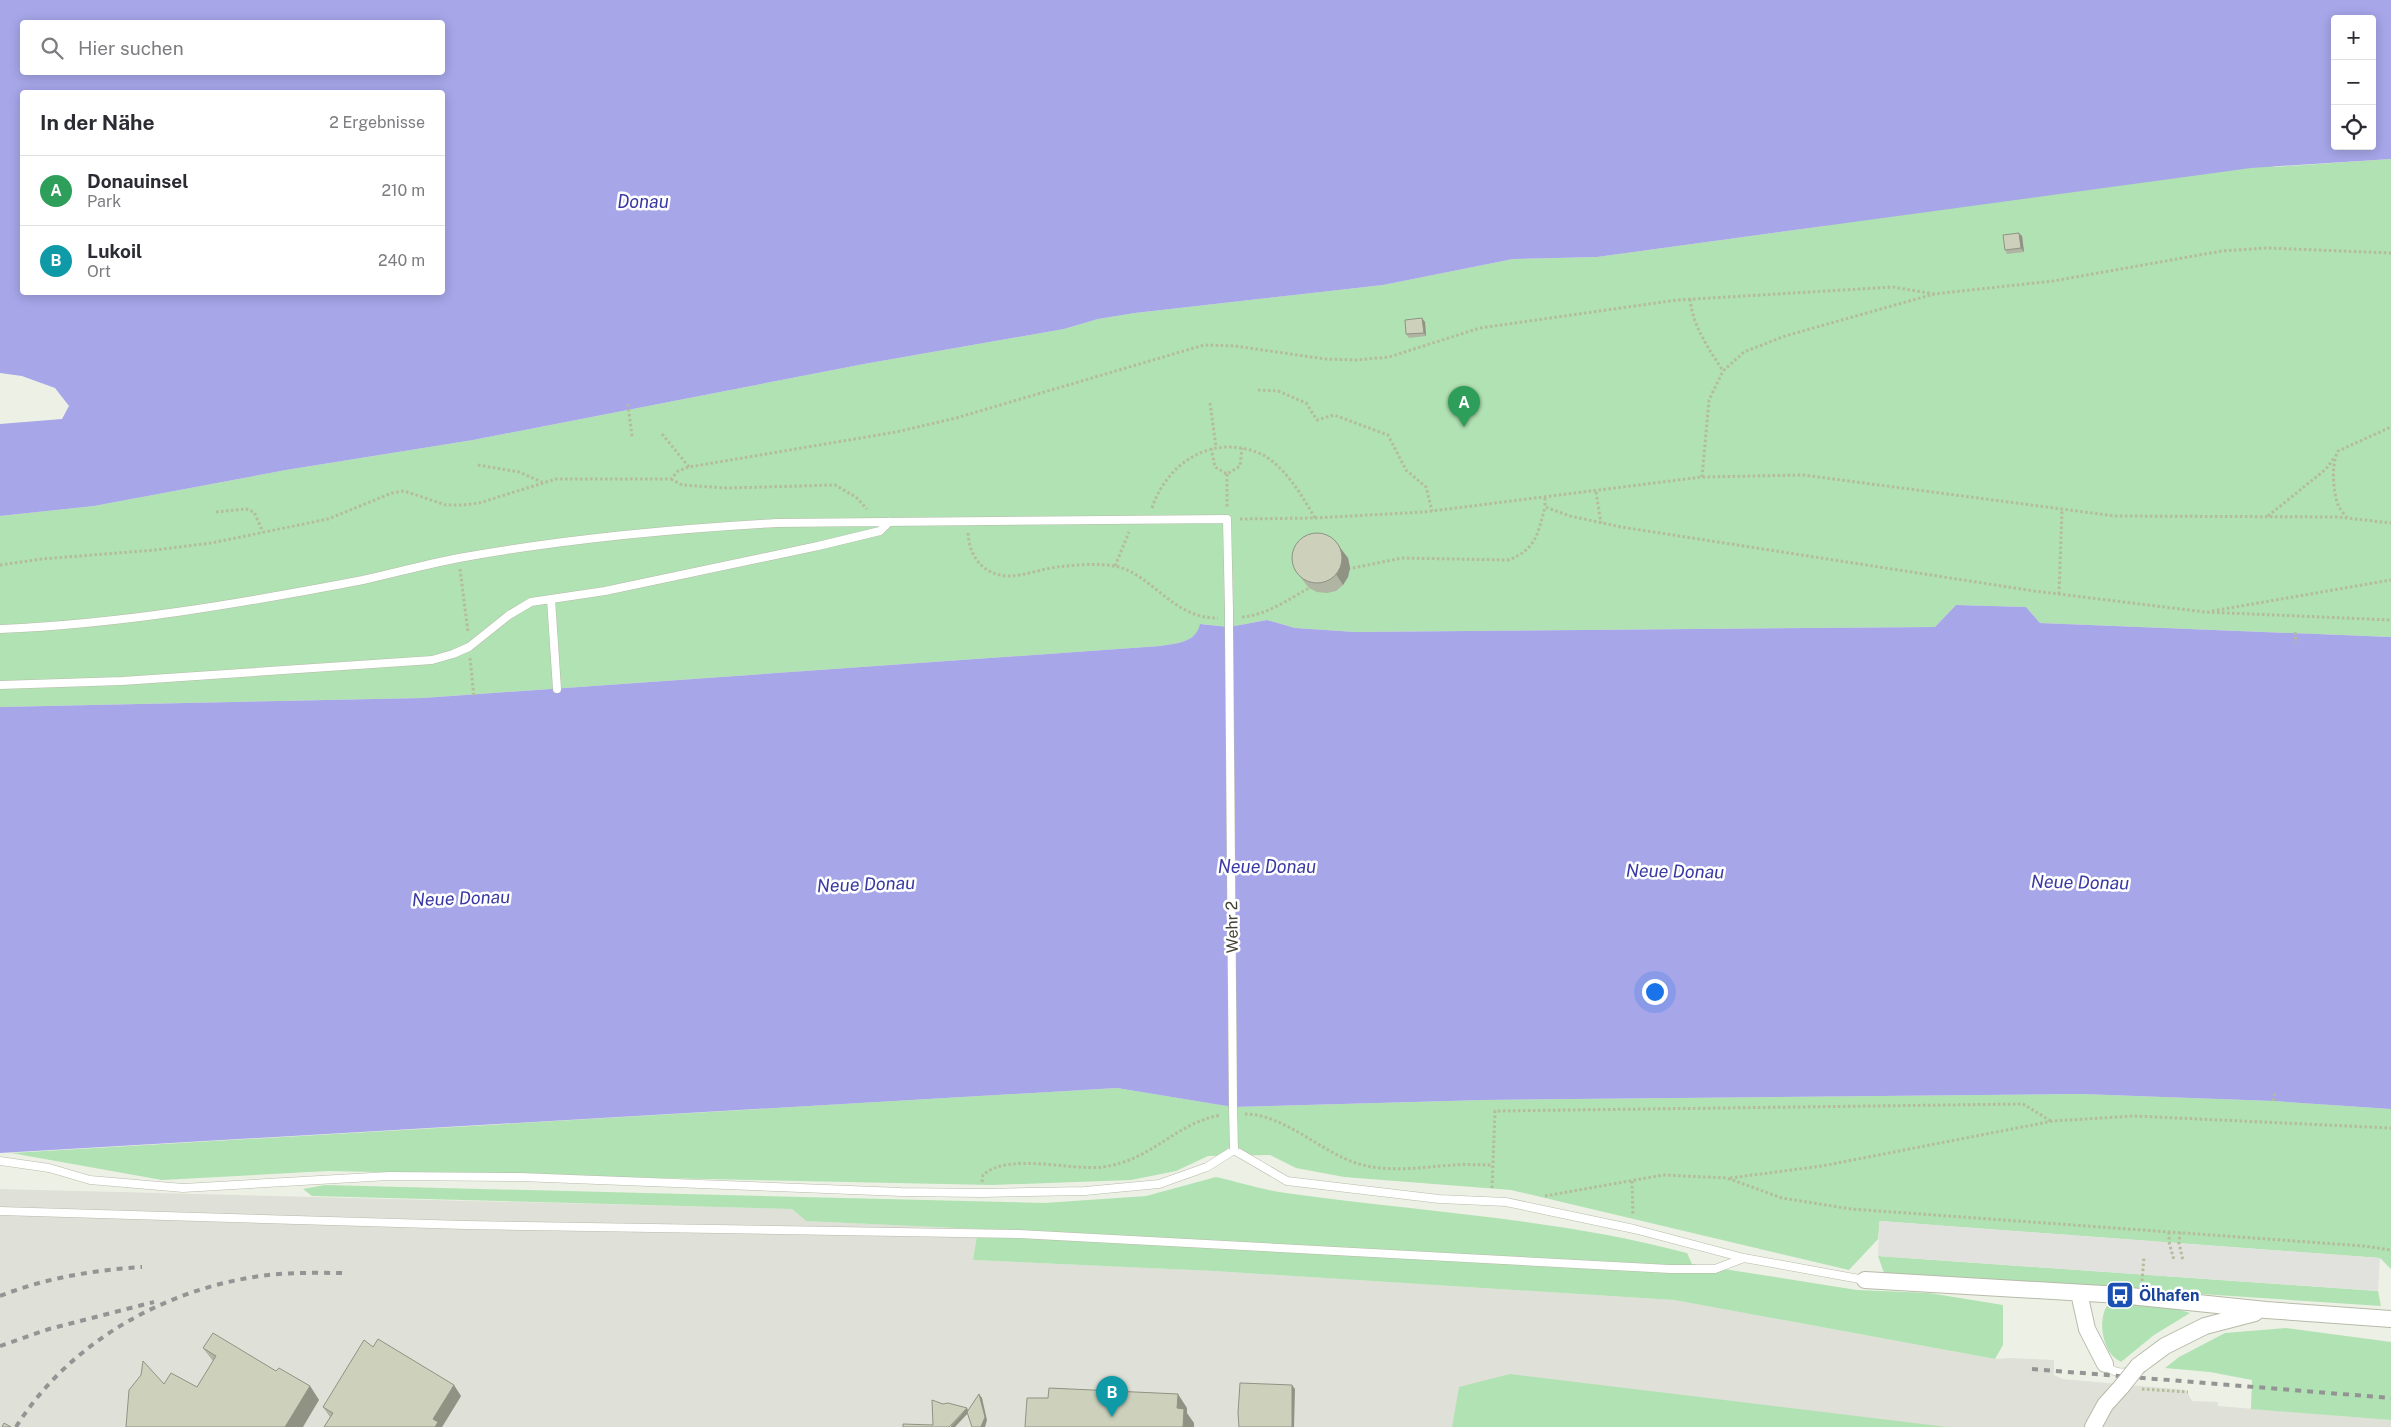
<!DOCTYPE html>
<html lang="de">
<meta charset="utf-8">
<style>
body{margin:0;font-family:"Public Sans",sans-serif;background:#f2f2f3;color:#2b2b33}
.controls{position:absolute;right:15px;top:15px;display:grid;overflow:hidden;border-radius:5px;box-shadow:0 2px 12px #0003}
.controls button{width:45px;height:45px;display:grid;place-items:center;padding:0;border:0;border-bottom:1px solid #e1e1e2;background:#fff;color:#2b2b33;font:25px sans-serif}
.you{position:absolute;left:1654px;top:991px;width:18px;height:18px;margin:-12px;border:4px solid #fff;border-radius:50%;background:#1a73e8;box-shadow:0 0 0 8px #1a73e833}
.badge{display:grid;place-items:center;width:32px;height:32px;border-radius:50%;background:#b45309;color:#fff;font-size:16px;font-weight:700}
.pin{position:absolute;translate:-50% -41px;filter:drop-shadow(0 1px 2px #0008)}
.pin::after{content:'';position:absolute;top:26px;width:18px;height:15px;background:inherit;clip-path:polygon(0 0,100% 0,50% 100%)}
.list{margin:0;padding:0;list-style:none}
h2{display:flex;justify-content:space-between;align-items:center;height:65px;margin:0;padding:0 20px;font-size:21px}
h2 small{font-size:16px;font-weight:400;color:#7c7c81}
.list li{display:grid;grid-template-columns:32px 1fr auto;gap:15px;align-items:center;box-sizing:border-box;height:70px;padding:0 20px;border-top:1px solid #e1e1e2}
.list b{display:block;font-size:19px;white-space:nowrap}
.list p{margin:0;font-size:16px;white-space:nowrap;color:#7c7c81}
.list em{font-size:16px;font-style:normal;color:#7c7c81}
.icon{flex:none;width:28px;height:28px;fill:none;stroke:currentColor;stroke-width:2;stroke-linecap:round;stroke-linejoin:round}
.map{position:relative;flex:none;width:2391px;height:1427px;overflow:hidden}
.search{position:absolute;background:#fff;box-shadow:0 2px 12px #0003;left:20px;top:20px;width:425px;height:55px;display:flex;align-items:center;gap:12px;box-sizing:border-box;padding:0 18px;border-radius:5px;color:#7c7c81;font-size:19px}
.panel{position:absolute;background:#fff;box-shadow:0 2px 12px #0003;left:20px;top:90px;width:425px;height:205px;border-radius:5px}
.map>svg:first-child{display:block}
</style>
<div class="map">
<svg width="2391" height="1427" viewBox="0 0 2391 1427">
<rect width="100%" height="100%" fill="#edf1e5"/>
<path fill="#dfe0d7" d="M0,1189L792,1209L806,1221L978,1229L973,1260L1214,1271L1674,1300L1995,1359L2010,1358L2054,1360V1375L2062,1379L2186,1390L2192,1401L2218,1402V1406L2391,1420V1427H0Z"/>
<path fill="#b1e2b3" d="M2266,158L2274,167L2391,159V637L2040,623L2026,607L1956,605L1935,627L1355,632L1295,628L1267,620L1229,627L1201,624C1196,643 1177,643 1160,646L423,698L0,707V516L94,506L286,470L473,440L864,364L1064,329L1098,319L1135,313L1383,285L1513,259L1597,257L1824,226L1866,206Z
M1117,1088L1234,1107L1484,1100L2081,1094L2273,1101L2391,1109V1269L2380,1258L1880,1221L1878,1239L1849,1270L1511,1190L1344,1177L1296,1168L1270,1155L1208,1156L1176,1171L1131,1180L992,1185L328,1171L162,1180L11,1153Z
M1216,1177C1239,1182 1262,1190 1286,1193C1420,1212 1556,1218 1687,1253L1692,1264L1857,1290L1929,1293L2003,1305V1345L1995,1359L1674,1300L1214,1271L973,1260L978,1229L806,1221L792,1209L312,1196L303,1189L325,1185L1044,1203L1146,1196Z
M1878,1256L2378,1291L2381,1306L1884,1273Z
M2110,1302L2177,1309L2190,1313L2154,1335L2121,1362C2118,1360 2113,1357 2111,1354C2101,1341 2098,1314 2110,1302Z
M2286,1328L2391,1342V1420L2251,1409L2252,1380L2210,1372L2165,1368L2179,1357L2225,1333Z
M1510,1374L1947,1427H1452L1459,1387Z"/>
<path fill="#e1e2dd" d="M1879,1221L2380,1258L2378,1291L1878,1256Z"/>
<path fill="#a6a6e9" fill-rule="evenodd" d="M0,0H2391V159L2251,168L1597,257L1513,259L1383,285L1135,313L1098,319L1064,329L864,364L473,440L286,470L94,506L0,516V424L62,419L69,406L55,388L22,376L0,373ZM2335,19H2372V146H2335ZM22,22H442V72H22ZM22,92H442V292H22Z
M1956,605L2026,607L2040,623L2391,637V1109L2273,1101L2081,1094L1484,1100L1233,1107L1117,1088L0,1153V707L423,698L1160,646C1177,643 1196,643 1200,624L1229,627L1267,620L1295,628L1355,632L1935,627Z"/>
<g fill="none" stroke-linecap="round" stroke-linejoin="round">
<g stroke="#b6bba9" stroke-width="9">
<path id="lane" d="M551,599L557,689
M1229,627L1233,1107
M0,629C122,624 243,603 363,580C395,573 427,564 459,558C563,539 670,529 776,523L1227,519L1229,611
M0,685L122,681L432,660L453,654L469,647L509,615L531,602L605,591L818,546L880,531L889,522
M0,1161L49,1168L90,1180L183,1188L389,1176L520,1177L901,1192L981,1193L1085,1191L1159,1184L1207,1167L1234,1150L1287,1181L1439,1199L1506,1202L1634,1229L1744,1258L1865,1280
M0,1211L465,1225L1019,1234L1670,1269H1715L1744,1258
M2105,1364C2112,1372 2122,1375 2132,1370"/>
</g>
<g stroke="#b6bba9" stroke-width="18">
<path id="street" d="M1865,1280L2120,1295L2266,1310L2391,1319
M2079,1293L2087,1329L2105,1364
M2138,1366L2165,1346L2205,1326L2255,1313
M2093,1427L2105,1405L2122,1386"/>
</g>
<path stroke="#b4bc9b" stroke-width="3" stroke-dasharray="2.5 2.5" stroke-linecap="butt" d="M1690,299C1693,327 1709,349 1723,371
M1258,390L1278,391L1306,403L1317,420L1334,415L1388,435L1406,470L1426,487L1432,511
M1210,403L1216,447
M628,404L632,437
M662,434L689,467
M1211,448L1215,467L1227,474L1240,466L1242,448
M478,465L519,472L542,482
M1227,474V508
M1702,477L1709,400L1723,371L1744,352L1785,336L1934,294L2053,281L2222,251L2266,248L2391,253
M671,479L682,485L727,488L835,485L856,497L867,509
M1596,492L1601,523
M1545,498V507L1570,516L1621,527L2034,591L2205,612L2391,620
M1152,508C1165,468 1203,439 1246,449C1254,451 1261,453 1268,458C1289,473 1302,496 1315,518
M216,512L246,509L254,512L263,532
M2268,516L2326,469L2334,458
M2347,518C2344,514 2340,509 2338,505C2333,491 2331,463 2338,451L2391,427
M1240,519L1315,518L1424,512L1702,477L1803,475L2115,516L2338,517L2391,523
M968,533C969,556 983,575 1008,576C1024,576 1041,569 1057,567C1075,565 1096,563 1114,566C1151,572 1172,619 1218,618
M0,565L42,559L155,550L211,543L328,519L392,493L404,491L446,505H462L479,503L556,479H671L678,471L689,467L896,432L956,418L1204,345L1235,346L1325,359L1357,360L1389,357L1480,328L1677,300L1893,287L1934,294
M1115,566L1129,532
M460,569L468,632
M1348,569L1402,558L1508,560C1536,550 1538,533 1545,507
M2059,594L2062,509
M2212,611L2391,580
M1242,617C1267,615 1289,599 1311,587
M2295,632L2296,643
M470,658L474,697
M2273,1101L2275,1093
M1245,1114C1284,1114 1322,1153 1359,1164C1391,1173 1422,1167 1454,1165C1466,1164 1479,1165 1492,1165
M1730,1178L1822,1166L2053,1121L2134,1116L2391,1128
M1632,1181L1633,1216
M982,1182L983,1175C1008,1152 1070,1171 1103,1167C1153,1160 1175,1123 1221,1115
M1492,1188L1495,1111L2023,1104L2051,1121
M1545,1196L1663,1175L1727,1178L1782,1198L1851,1209L2364,1246L2391,1250
M2169,1232V1242L2174,1260
M2180,1232L2179,1243L2183,1261
M2142,1281L2144,1257
M2142,1389L2188,1392"/>
<use href="#lane" stroke="#fff" stroke-width="8"/>
<use href="#street" stroke="#fff" stroke-width="16"/>
<path stroke="#949494" stroke-width="4" stroke-dasharray="6 6" stroke-linecap="butt" d="M0,1296C45,1278 94,1270 142,1267
M0,1346L49,1329L154,1302
M2032,1369L2391,1398
M16,1427C70,1341 168,1287 268,1275C294,1272 321,1273 347,1273"/>
<g stroke="#b6bba9" stroke-width="9" stroke-linecap="butt">
<path id="lane-bridge" d="M1229,611V627
M1233,1107L1234,1150"/>
</g>
<g stroke="#b6bba9" stroke-width="18" stroke-linecap="butt">
<path id="street-bridge" d="M2122,1386L2138,1366"/>
</g>
<use href="#lane-bridge" stroke="#fff" stroke-width="8"/>
<use href="#street-bridge" stroke="#fff" stroke-width="16"/>
</g>
<path fill="#b0b4a2" d="M2022,236L2024,252L2007,254L2005,250Z
M1425,322L1426,336L1409,338L1406,334Z
M1335,540L1348,558L1350,568L1348,577L1343,585L1336,591L1327,593L1317,592L1309,588L1295,570Z
M203,1348L276,1371L310,1386L319,1400L126,1427L164,1384L197,1387L213,1361Z
M461,1396L442,1427H324L330,1417L323,1407Z"/>
<path fill="#909284" d="M2019,233L2022,236L2024,252L2021,248Z
M1422,318L1425,322L1426,336L1424,333Z
M1340,548L1348,558L1350,568L1348,577L1343,585L1336,574Z
M454,1385L461,1396L442,1427H435L433,1419Z
M1292,1385L1295,1389L1294,1427H1292Z
M310,1386L319,1400L303,1427H285Z
M979,1394L982,1398L987,1420L985,1427H981Z
M1178,1394L1187,1408V1413L1194,1423V1427H1183L1177,1408Z
M967,1408L969,1412L955,1427H951V1426Z"/>
<path fill="#cdd1bc" stroke="#909284" d="M2019,233L2021,248L2005,250L2003,235Z
M1422,318L1424,333L1406,334L1405,320Z
M1292 558a25 25 0 1 1 50 0a25 25 0 1 1-50 0Z
M213,1333L276,1371L279,1368L310,1386L285,1427H126L129,1390L141,1375L143,1361L164,1384L171,1373L197,1387L216,1356L203,1348Z
M378,1339L454,1385L433,1419L438,1422L435,1427H324L333,1413L323,1407L364,1340L373,1347Z
M1240,1383L1292,1385V1427H1239L1238,1413Z
M1049,1388L1178,1394L1177,1408L1184,1409L1183,1427H1025L1027,1398H1048Z
M979,1394L985,1417L981,1427H972L967,1412Z
M932,1400L943,1404L948,1403L967,1408L949,1427H903V1424L933,1425Z
M4,1423L11,1427H2Z"/>
<defs>
<g id="bus-square" transform="scale(1.4375)"><rect x="-9" y="-9" width="18" height="18" rx="4" fill="#1a4fb4" stroke="#fff"/><path d="M-5-6H5V4H4V6H2V4H-2V6H-4V4H-5ZM-3.5-4V0h7V-4ZM-3.5 1.2v1.5H-2V1.2ZM2 1.2v1.5H3.5V1.2Z" fill="#fff"/></g>
</defs>
<g fill-rule="evenodd">
<use href="#bus-square" x="2120" y="1295"/>
</g>
<g text-anchor="middle" dominant-baseline="central" stroke-width="5" stroke-linejoin="round" paint-order="stroke">
<g font-size="16" fill="#404335" stroke="#fff">
<text transform="translate(1232 927) rotate(-91)">Wehr 2</text>
</g>
<g font-size="16" font-weight="bold" fill="#164399" stroke="#fff" text-anchor="start">
<text x="2139" y="1295">Ölhafen</text>
</g>
<g font-size="18" font-style="italic" fill="#3a39a4" stroke="#fff">
<text x="643" y="201">Donau</text>
<text x="1267" y="866">Neue Donau</text>
<text transform="translate(1675 871) rotate(1)">Neue Donau</text>
<text transform="translate(2080 882) rotate(1)">Neue Donau</text>
<text transform="translate(866 884) rotate(-2)">Neue Donau</text>
<text transform="translate(461 898) rotate(-2)">Neue Donau</text>
</g>
</g>
</svg>
<div class="controls">
<button>+</button>
<button>−</button>
<button><svg class="icon" aria-label="locate" viewBox="0 0 24 24"><circle cx="12" cy="12" r="6"/><path d="M12 2v4M12 18v4M2 12h4M18 12h4"/></svg></button>
</div>
<div class="you"></div>
<div class="pin badge" style="left:1464px;top:427px;background:#2e9e5b">A</div>
<div class="pin badge" style="left:1112px;top:1417px;background:#0f9aa8">B</div>
<div class="search"><svg class="icon" aria-label="search" viewBox="0 0 24 24"><circle cx="10" cy="10" r="6"/><path d="M15 15l6 6"/></svg>Hier suchen</div>
<section class="panel">
<h2>In der Nähe<small>2 Ergebnisse</small></h2>
<ul class="list">
<li><span class="badge" style="background:#2e9e5b">A</span><div><b>Donauinsel</b><p>Park</p></div><em>210 m</em></li>
<li><span class="badge" style="background:#0f9aa8">B</span><div><b>Lukoil</b><p>Ort</p></div><em>240 m</em></li>
</ul>
</section>
</div>
